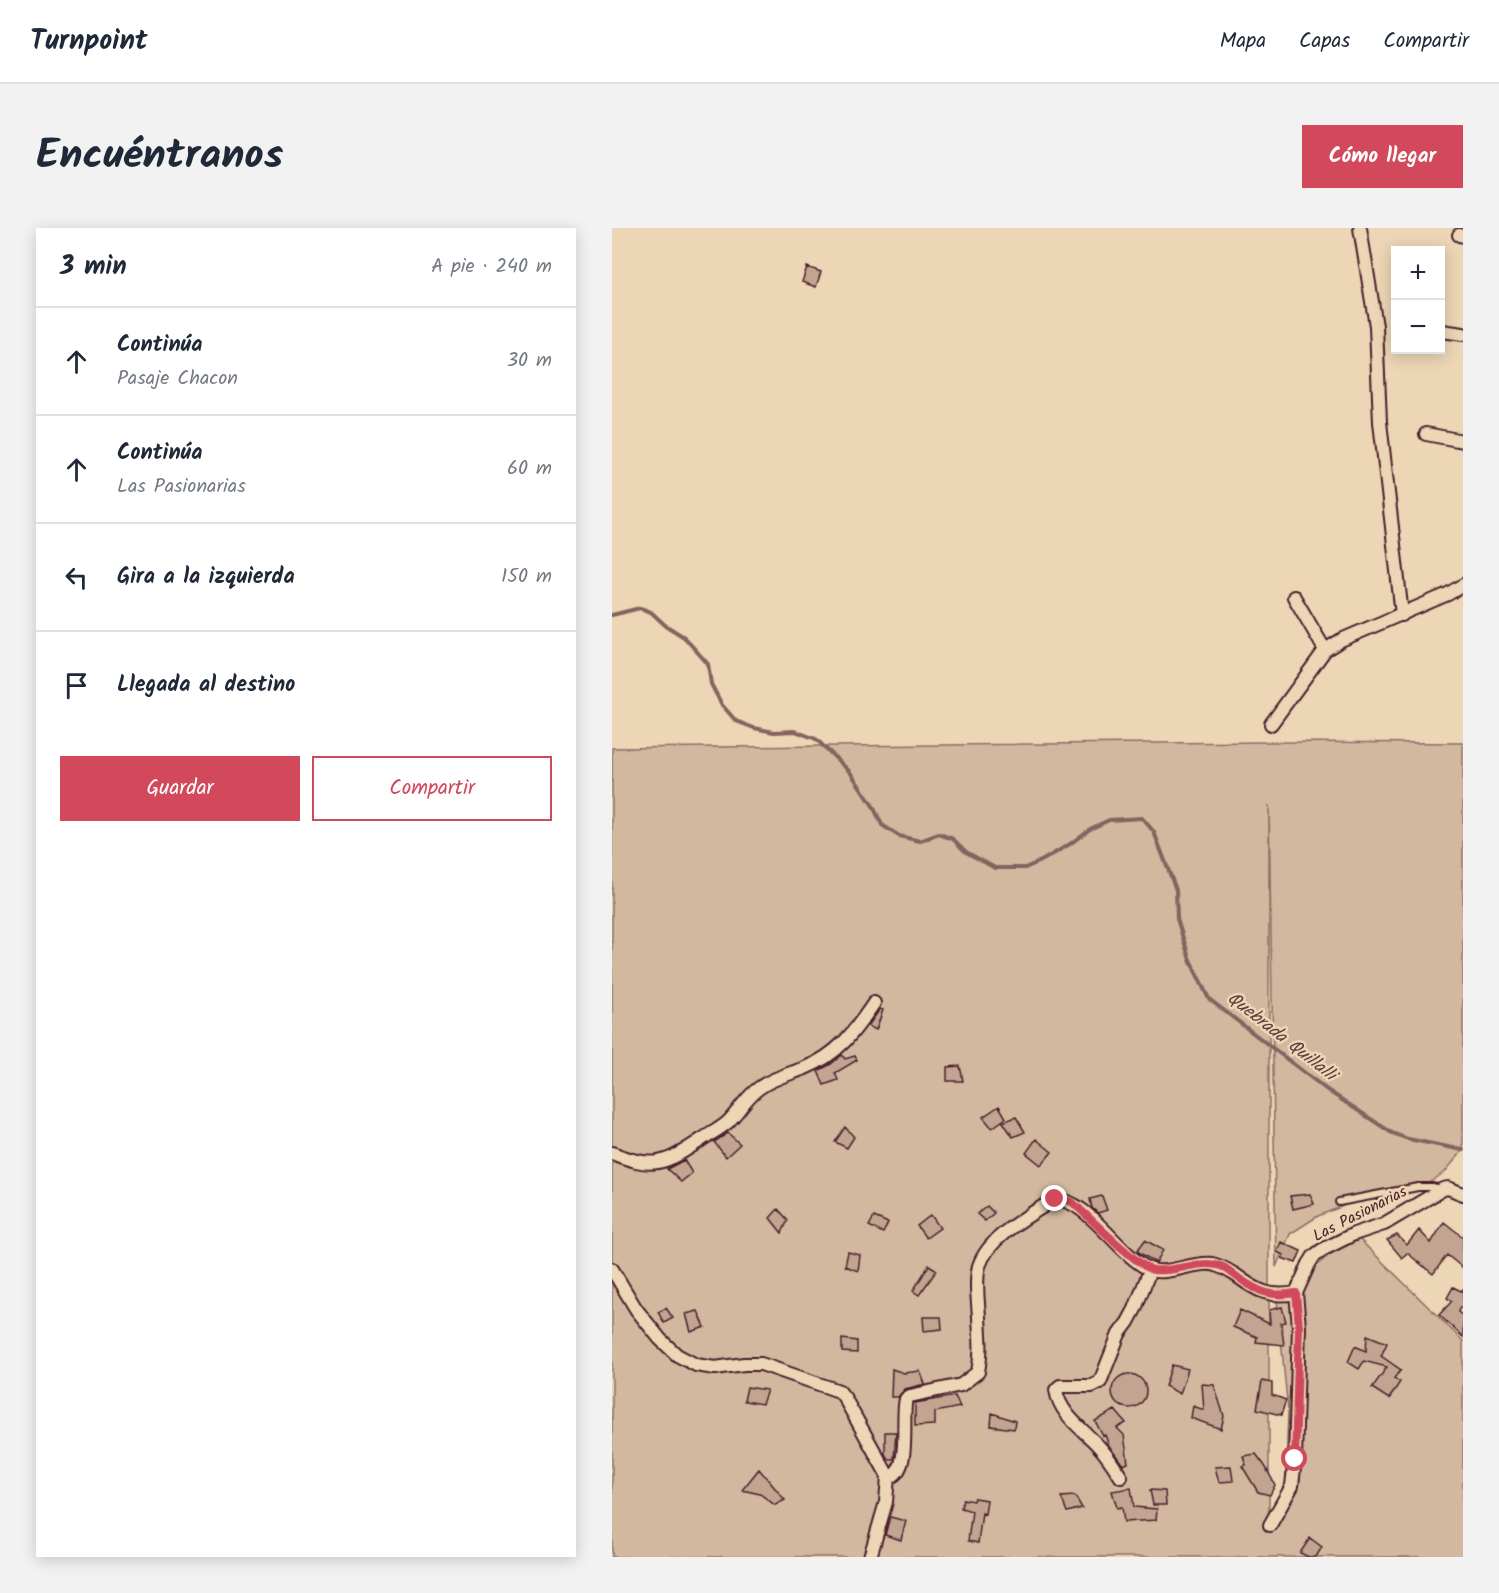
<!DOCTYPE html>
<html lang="es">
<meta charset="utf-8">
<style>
body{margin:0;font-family:Kalam,sans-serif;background:#f2f2f3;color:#1f2937}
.controls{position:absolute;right:18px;top:18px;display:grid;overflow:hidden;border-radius:0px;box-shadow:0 3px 15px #0003}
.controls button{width:54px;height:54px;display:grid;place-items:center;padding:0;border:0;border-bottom:2px solid #e0e1e3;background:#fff;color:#1f2937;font:30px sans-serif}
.stop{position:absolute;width:18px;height:18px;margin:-14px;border:4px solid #d1495b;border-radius:50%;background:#fff}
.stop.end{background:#d1495b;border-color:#fff;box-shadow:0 2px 6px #0008}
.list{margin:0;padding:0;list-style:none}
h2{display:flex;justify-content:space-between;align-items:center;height:78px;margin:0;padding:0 24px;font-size:26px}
h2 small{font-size:20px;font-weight:400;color:#747a83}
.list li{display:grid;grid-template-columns:39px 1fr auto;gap:18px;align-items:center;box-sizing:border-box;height:108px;padding:0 24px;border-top:2px solid #e0e1e3}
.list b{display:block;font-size:22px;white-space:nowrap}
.list p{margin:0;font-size:20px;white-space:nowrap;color:#747a83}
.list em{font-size:20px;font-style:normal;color:#747a83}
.actions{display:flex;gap:12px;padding:18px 24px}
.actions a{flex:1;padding:14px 0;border:2px solid #d1495b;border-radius:0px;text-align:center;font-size:21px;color:#d1495b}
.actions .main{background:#d1495b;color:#fff}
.icon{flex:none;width:33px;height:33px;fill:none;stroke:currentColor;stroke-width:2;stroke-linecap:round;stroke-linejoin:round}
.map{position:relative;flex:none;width:851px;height:1329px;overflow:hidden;border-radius:0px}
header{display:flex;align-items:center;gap:36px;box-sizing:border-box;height:84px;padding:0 30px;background:#fff;border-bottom:2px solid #e0e1e3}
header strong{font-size:28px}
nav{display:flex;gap:33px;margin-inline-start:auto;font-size:21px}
.intro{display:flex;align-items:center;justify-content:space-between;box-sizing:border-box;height:144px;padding:0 36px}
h1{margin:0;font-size:42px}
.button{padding:15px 27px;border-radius:0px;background:#d1495b;color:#fff;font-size:21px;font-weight:700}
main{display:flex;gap:36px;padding:0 36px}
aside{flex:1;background:#fff;border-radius:0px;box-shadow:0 3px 15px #0003}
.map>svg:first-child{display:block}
</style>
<header>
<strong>Turnpoint</strong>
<nav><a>Mapa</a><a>Capas</a><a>Compartir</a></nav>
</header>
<div class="intro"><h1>Encuéntranos</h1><a class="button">Cómo llegar</a></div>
<main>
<aside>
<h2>3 min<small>A pie · 240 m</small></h2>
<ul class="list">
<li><svg class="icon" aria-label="ahead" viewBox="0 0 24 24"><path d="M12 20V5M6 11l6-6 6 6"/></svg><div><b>Continúa</b><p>Pasaje Chacon</p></div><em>30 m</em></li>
<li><svg class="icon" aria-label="ahead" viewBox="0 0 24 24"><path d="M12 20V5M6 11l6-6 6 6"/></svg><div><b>Continúa</b><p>Las Pasionarias</p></div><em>60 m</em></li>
<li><svg class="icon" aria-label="left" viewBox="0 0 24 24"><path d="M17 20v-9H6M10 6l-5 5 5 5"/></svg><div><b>Gira a la izquierda</b></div><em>150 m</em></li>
<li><svg class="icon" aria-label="arrive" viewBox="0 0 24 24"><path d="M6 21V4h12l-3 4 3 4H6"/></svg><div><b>Llegada al destino</b></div></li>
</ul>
<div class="actions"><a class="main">Guardar</a><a>Compartir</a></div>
</aside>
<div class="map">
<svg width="851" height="1329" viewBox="0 0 851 1329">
<rect width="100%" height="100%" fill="#ecd6b5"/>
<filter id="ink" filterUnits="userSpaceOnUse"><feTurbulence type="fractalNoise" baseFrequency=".0167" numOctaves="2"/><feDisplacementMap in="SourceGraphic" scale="12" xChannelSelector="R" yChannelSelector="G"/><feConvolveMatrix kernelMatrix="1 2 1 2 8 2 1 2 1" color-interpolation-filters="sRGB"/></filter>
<g filter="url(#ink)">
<path fill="#d1b89f" stroke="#8e6c65" stroke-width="1.5" d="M657,514L851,515V922L833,944L812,958L776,968L746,972L706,988L678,1006L664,1039L657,577V1304L673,1272L676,1183L665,1071L742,1006L851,1113V1329H0V520Z"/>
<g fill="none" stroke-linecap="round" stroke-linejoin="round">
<path stroke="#85635f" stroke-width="4" d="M0,387L28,380L39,384L53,397L72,409L96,436L99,456L110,477L124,493L142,500L162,504L183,503L204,511L238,544L261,578L270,597L287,608L308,613L327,606L341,611L354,624L383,640H413L431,632L458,616L478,601L497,592L530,590L542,604L564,662L565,691L578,732L597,771L715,862L780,905L796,911L851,922"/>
</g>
<path fill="#c1a591" stroke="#4a1f2b" stroke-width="1.5" d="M195,39L209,44L204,59L190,54Z
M268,781L271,782L264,802L256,798Z
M230,827L233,831L243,828L245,832L223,845L226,852L212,857L206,843L219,836Z
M348,838L351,853H335V839Z
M387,878L394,890L380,900L371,889Z
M404,889L413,904L401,909L391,894Z
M233,899L242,909L235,920L223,914Z
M116,905L128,916L114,929L102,914Z
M424,911L440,924L429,937L414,925Z
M72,932L80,945L69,954L55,941Z
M698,966L702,976L681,981L678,968Z
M490,968L495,982L486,985L480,980L478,971Z
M375,978L382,985L373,993L365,986Z
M166,981L176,992L170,1005L158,990Z
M319,987L328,1000L314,1010L305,998Z
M262,989L276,995L271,1005L257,998Z
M832,994L851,1009V1040L835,1027L821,1046L795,1025L790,1030L775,1012L785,1007L795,1017L807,1002L819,1015Z
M533,1012L551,1022L544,1035L525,1023Z
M669,1014L689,1023L684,1035L670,1030L672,1027L665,1024Z
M236,1024L248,1027L246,1043L233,1038Z
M317,1037L325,1042L307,1067L301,1063Z
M841,1059L849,1063L851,1061V1081L848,1079L846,1084L851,1088V1109L827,1087L840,1073L835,1070Z
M670,1079L674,1094L669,1095L672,1117L644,1114L645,1109L621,1099L628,1082L658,1096L657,1082Z
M54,1080L61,1090L52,1095L46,1084Z
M86,1083L93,1099L79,1104L74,1086Z
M311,1089H329L330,1101L312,1103Z
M755,1107L775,1115L769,1128L789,1142L782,1150L788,1154L777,1171L760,1160L775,1139L752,1133L747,1141L736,1134L743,1118L754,1123Z
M230,1111L245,1113V1125L230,1124Z
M560,1137L576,1141L568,1166L553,1158Z
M280,1141L292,1145L308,1143L313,1156L293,1161L286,1169H279Z
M500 1163a17 17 0 1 1 34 0a17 17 0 1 1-34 0Z
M650,1153L660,1155V1167L674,1172L669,1187L645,1181Z
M590,1156L602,1157L612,1188L609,1201L579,1190L581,1178L592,1182Z
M135,1159L155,1162L150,1176L132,1173Z
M343,1168L348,1179L323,1184V1197L303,1198V1175Z
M503,1182L514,1195L505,1200L512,1207L516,1235L511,1237L497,1218L493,1207L491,1208L483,1193Z
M380,1185L403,1193L402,1201L379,1198Z
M273,1204H284L282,1231H276L273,1226Z
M644,1226L653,1238L663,1257L658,1267L646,1264L630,1238L634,1237L631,1228Z
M619,1238L621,1253L607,1254L603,1239Z
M147,1241L173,1272L163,1277L148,1266L130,1262Z
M519,1260L522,1279L545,1281L544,1292L512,1294L510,1279L505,1280L500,1263Z
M538,1262L553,1263L554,1277H541Z
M463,1268L470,1280L455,1284L449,1269Z
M362,1270L375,1272L373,1286L370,1285L366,1315L356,1313L360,1283L349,1280L351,1271L361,1273Z
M278,1289L294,1293L289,1312L273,1307Z
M698,1310L710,1319L704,1329H697L688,1325Z"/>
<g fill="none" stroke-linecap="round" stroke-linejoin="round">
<g stroke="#4a1f2b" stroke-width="10">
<path id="lane" d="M727,974L806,959H820L830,961"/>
</g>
<g stroke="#4a1f2b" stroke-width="16">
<path id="street" d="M748,0L764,98L768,194L790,387
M847,7L851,8
M830,103L851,106
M814,206L851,213
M682,369L713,422
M659,496L713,422L729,412L836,366L851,357
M0,925C42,942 53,936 89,912C98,906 108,901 116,894C127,883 134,869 147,860C160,850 178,846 193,840C227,826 242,804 262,775
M0,1041L24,1081L48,1111L65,1127L84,1137L103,1140L132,1136H149L227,1163L232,1169L276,1248H280C299,1239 289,1188 294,1171L298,1168L349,1157L366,1144C370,1124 368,1109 367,1089C366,1072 363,1053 367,1038C377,1008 418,987 443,971C475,971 507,1027 537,1041C554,1049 581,1033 600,1036C610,1038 617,1043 625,1048C645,1063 658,1070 684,1065
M509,1249C503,1240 497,1230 490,1222C474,1203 448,1188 444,1162L448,1158H480L488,1154L507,1106L516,1094L523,1081L538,1042
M658,1297L680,1258L683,1231L687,1099L684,1065L697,1036L702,1028L710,1022L742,1006L772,996L831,961L836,960L851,966
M258,1329L274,1274L276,1248"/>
</g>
<use href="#lane" stroke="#ecd6b5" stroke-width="6"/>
<use href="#street" stroke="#ecd6b5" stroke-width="12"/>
</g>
</g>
<g fill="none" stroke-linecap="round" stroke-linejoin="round" filter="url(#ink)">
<path stroke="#d1495b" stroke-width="8" d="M443,971H451L460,974C474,986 527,1040 541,1042C564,1045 586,1031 609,1038C616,1041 622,1047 628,1051C648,1065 660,1069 684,1065L687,1099L683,1231"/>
</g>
<g text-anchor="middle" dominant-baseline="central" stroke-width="5" stroke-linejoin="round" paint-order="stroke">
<g font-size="16" fill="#4a1f2b" stroke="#ecd6b5">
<text transform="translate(748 986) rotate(-27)">Las Pasionarias</text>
</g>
<g font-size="18" font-style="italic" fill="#633b40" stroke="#ecd6b5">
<text transform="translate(669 809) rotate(38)">Quebrada Quillalli</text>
</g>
</g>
</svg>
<div class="controls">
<button>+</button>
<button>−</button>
</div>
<div class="stop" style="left:683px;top:1231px"></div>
<div class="stop end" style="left:443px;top:971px"></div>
</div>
</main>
